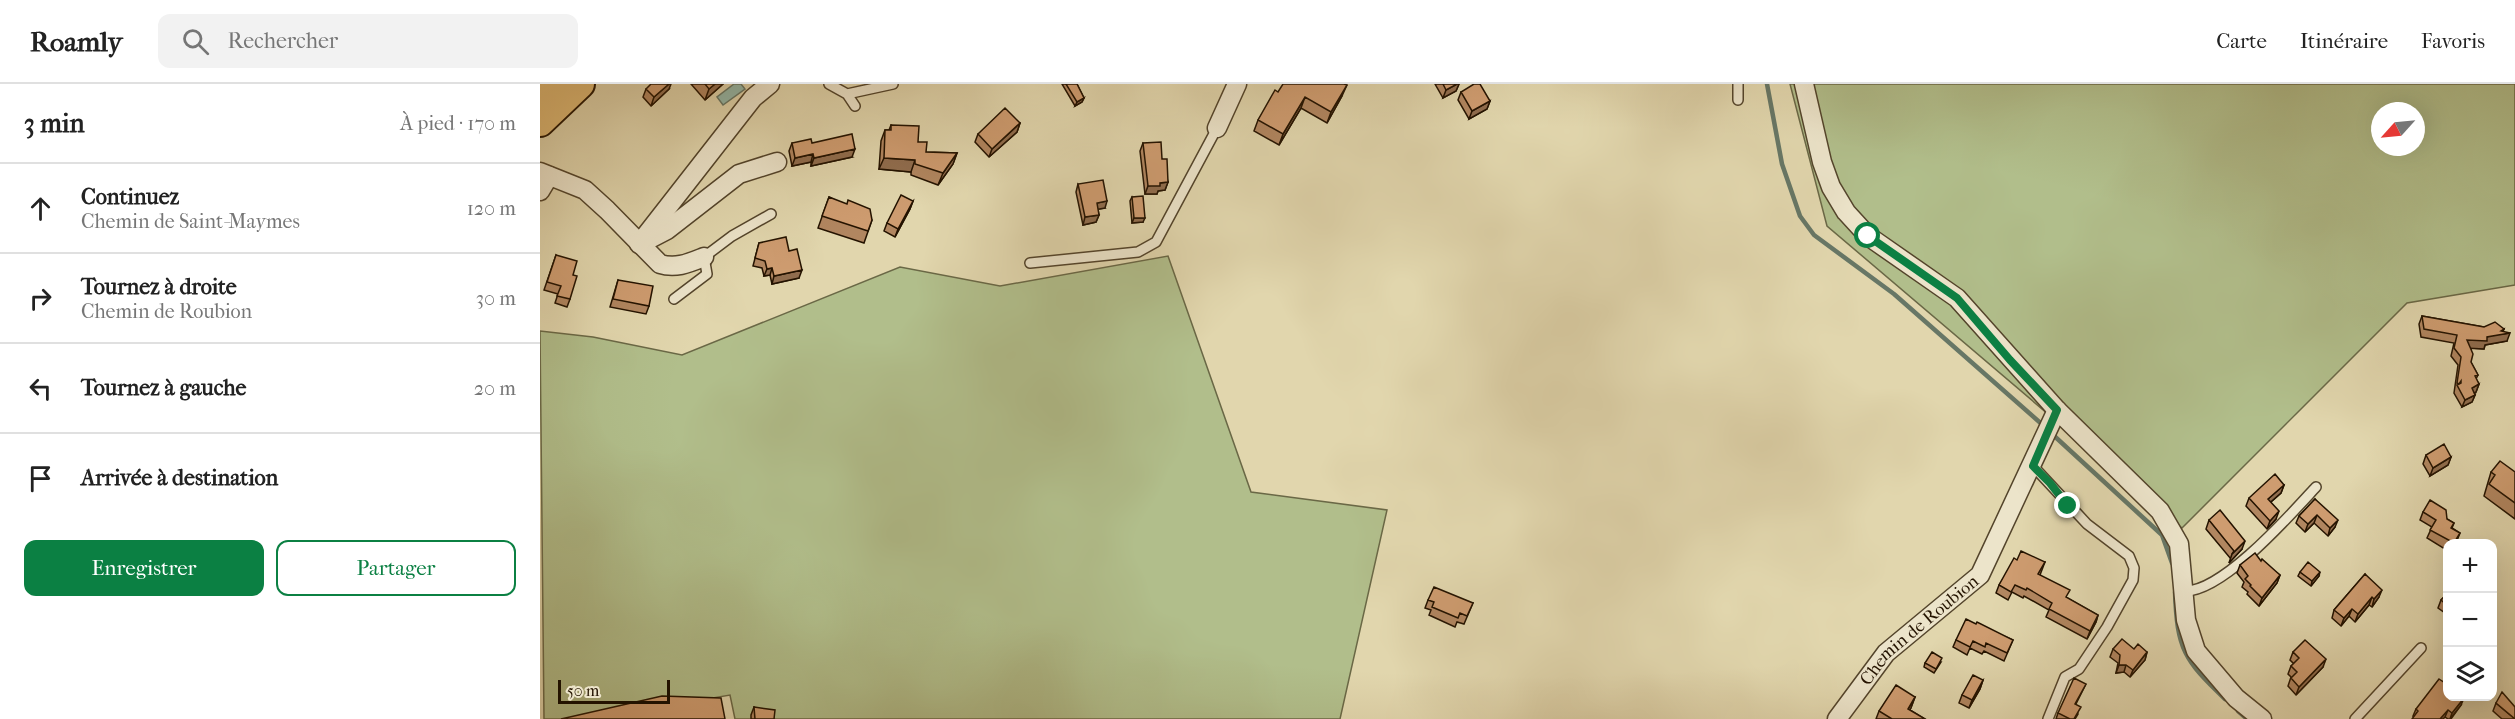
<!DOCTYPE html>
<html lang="fr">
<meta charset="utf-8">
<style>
body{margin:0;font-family:"IM FELL French Canon",serif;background:#f2f2f2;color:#222}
.controls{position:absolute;right:18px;bottom:18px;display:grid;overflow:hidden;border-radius:12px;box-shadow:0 6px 24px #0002}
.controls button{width:54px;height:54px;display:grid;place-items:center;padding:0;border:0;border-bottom:2px solid #e0e0e0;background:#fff;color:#222;font:30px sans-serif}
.compass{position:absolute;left:1831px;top:18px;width:54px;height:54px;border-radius:50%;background:#fff;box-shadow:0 6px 24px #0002;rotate:243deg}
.scale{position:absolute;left:18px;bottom:15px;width:112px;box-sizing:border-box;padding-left:6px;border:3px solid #241300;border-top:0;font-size:16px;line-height:21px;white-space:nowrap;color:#241300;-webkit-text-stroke:4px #ece4ca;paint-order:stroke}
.stop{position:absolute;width:18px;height:18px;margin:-14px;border:4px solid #0b8043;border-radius:50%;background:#fff}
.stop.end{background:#0b8043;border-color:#fff;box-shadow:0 2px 6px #0008}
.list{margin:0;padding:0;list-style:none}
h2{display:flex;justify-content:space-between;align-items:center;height:78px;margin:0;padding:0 24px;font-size:26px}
h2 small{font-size:20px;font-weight:400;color:#767676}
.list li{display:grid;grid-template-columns:39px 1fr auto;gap:18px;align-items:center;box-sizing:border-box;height:90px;padding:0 24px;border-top:2px solid #e0e0e0}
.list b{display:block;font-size:22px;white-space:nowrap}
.list p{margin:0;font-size:20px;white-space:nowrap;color:#767676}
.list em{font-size:20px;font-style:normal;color:#767676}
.actions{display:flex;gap:12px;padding:18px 24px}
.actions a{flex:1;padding:14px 0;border:2px solid #0b8043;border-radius:12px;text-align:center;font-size:21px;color:#0b8043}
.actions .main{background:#0b8043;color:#fff}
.icon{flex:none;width:33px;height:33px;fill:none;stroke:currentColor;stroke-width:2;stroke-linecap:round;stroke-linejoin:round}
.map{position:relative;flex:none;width:1975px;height:635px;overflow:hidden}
header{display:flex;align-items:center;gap:36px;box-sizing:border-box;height:84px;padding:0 30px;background:#fff;border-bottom:2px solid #e0e0e0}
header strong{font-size:28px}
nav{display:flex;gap:33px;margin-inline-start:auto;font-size:21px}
.search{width:420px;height:54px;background:#f2f2f2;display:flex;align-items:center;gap:15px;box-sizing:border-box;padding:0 21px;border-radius:12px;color:#767676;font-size:22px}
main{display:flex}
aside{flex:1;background:#fff}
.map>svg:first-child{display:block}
</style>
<header>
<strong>Roamly</strong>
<div class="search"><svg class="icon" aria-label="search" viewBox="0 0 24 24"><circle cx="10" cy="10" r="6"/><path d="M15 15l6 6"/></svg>Rechercher</div>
<nav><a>Carte</a><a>Itinéraire</a><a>Favoris</a></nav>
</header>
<main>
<aside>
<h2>3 min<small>À pied · 170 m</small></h2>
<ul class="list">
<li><svg class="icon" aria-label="ahead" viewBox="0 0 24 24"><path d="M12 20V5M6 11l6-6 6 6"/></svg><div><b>Continuez</b><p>Chemin de Saint-Maymes</p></div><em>120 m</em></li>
<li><svg class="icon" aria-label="right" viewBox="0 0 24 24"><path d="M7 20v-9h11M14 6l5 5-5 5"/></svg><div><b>Tournez à droite</b><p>Chemin de Roubion</p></div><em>30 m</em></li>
<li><svg class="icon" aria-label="left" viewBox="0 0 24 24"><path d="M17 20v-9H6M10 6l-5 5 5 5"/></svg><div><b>Tournez à gauche</b></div><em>20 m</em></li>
<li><svg class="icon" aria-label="arrive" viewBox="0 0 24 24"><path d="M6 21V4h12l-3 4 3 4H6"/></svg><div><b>Arrivée à destination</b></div></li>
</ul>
<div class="actions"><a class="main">Enregistrer</a><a>Partager</a></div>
</aside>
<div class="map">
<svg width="1975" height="635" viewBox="0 0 1975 635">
<rect width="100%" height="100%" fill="#e1d6ad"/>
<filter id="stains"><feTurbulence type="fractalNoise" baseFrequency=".00333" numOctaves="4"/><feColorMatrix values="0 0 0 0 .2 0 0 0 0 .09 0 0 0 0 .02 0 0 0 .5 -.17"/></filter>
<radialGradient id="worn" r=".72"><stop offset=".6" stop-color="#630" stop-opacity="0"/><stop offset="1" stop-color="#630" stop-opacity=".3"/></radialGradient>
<path fill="#b1be8b" stroke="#6a6846" stroke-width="1.5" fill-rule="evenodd" d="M1250,0H1975V201L1867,219L1642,444L1287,142ZM1840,27H1876V63H1840Z
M628,172L711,408L847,426L800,635H195L190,611L48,635H4L0,247L53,253L142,271L360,183L460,202Z"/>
<path fill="#94b9aa" stroke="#677766" stroke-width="1.5" d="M194,0H201L205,5L183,21L177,13Z"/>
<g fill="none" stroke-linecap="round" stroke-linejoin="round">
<path stroke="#677766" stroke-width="4.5" d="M1227,0L1242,80L1260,132L1274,151L1354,210L1505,343
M1511,349L1622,451L1632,479
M1635,508C1637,565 1644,576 1685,615
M1698,627L1707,635"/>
<g stroke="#53442b" stroke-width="12">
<path id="service" d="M289,0L307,10L315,22
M1198,0V16
M307,10L353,0
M490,179L598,168L616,158L677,44
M134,215L167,190L164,173L192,152L231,130
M1493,382L1547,440L1589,472L1594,484L1593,496L1567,543L1539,585L1525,593L1508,635
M1644,507C1682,509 1751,430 1776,403
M1815,635L1881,564"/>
</g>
<g stroke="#53442b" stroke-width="21">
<g id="minor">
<path d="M1264,0L1282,78L1291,103L1306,128L1328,152L1417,214L1517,326L1620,427L1639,460L1646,536L1656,567L1696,614L1722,635"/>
<path d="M677,44L697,0"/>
<path d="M0,88L45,106L67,126L120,180C136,185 149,179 164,173"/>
<path d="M0,107L9,92"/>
<path d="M104,158L127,146L199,90L237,78"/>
<path d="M99,160L213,14L230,0"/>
<path id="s1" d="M1297,635L1346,569L1440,491L1517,326"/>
</g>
</g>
<g stroke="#241300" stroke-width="32">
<path id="primary" d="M0,6L6,0
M0,38L40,0"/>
</g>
<use href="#service" stroke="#ece4ca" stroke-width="9"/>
<use href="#minor" stroke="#ece4ca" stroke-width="18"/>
<use href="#primary" stroke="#e0bb76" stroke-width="28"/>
</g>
<path fill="#b18660" stroke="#241300" stroke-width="1.5" d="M151,0H183L165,16Z
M522,0H537L544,14L542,18L535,22Z
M895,0H919L916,7L903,14Z
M106,5H129L111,22L103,13Z
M738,8L802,12L787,39L761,24L739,61L714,47L718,36Z
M921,8L950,17L947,25L929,35L918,16Z
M480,39L477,48L449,73L435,58L438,50Z
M351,41L378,58L386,68L417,69L413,80L398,101L371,91V88L339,85L341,57L345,46H349Z
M252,59H272L312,73L271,82V78L252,82L249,67Z
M603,59L622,75L628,98L625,106L618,107L617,110H605L600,67Z
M538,100L565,124L558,125L559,131L556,138L543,141L536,108Z
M289,113L332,136L324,159L278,144Z
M592,113L603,138L592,139L590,117Z
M373,117L370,125L355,153L344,147L347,139Z
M219,159L249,167L259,194L232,200L230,191L224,192L222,184L213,182Z
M16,171L33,191L30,215L27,223L15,219L18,210L4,206Z
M78,196L109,222L106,230L70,223Z
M1882,232L1944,243L1964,245L1963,247L1967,257L1945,261L1944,265L1931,264V278L1938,291L1936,295L1939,300L1936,308L1935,309V311L1932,318L1922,323L1914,309L1918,281L1911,272L1914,259L1881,253L1879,240Z
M1886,371L1911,373L1908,381L1890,392L1883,380Z
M1951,388H1975V435L1944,412Z
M1744,401L1741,409L1731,418L1736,435L1727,445L1706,422L1709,414Z
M1775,415L1795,443L1788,452L1774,439L1765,448L1756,439L1759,432Z
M1883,428L1907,435L1914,439L1912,444L1920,449L1916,459H1908V467L1887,454L1892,443L1880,436Z
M1669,436L1702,465L1689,479L1691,475L1666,445Z
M1477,476L1505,478L1500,491L1527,514L1558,531L1556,538L1547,555L1506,533L1509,526L1484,512L1483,514L1472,508L1468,516L1456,509L1459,501Z
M1721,477L1740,491L1737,499L1719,522L1707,510L1708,508L1702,503L1704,498L1697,489L1700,481Z
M1760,488L1779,492L1771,502L1758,492Z
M1825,490L1839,513L1832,523L1829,521L1815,538L1809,532L1801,542L1792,534L1794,526Z
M1908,509V531L1898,524L1901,516Z
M888,516L933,519L924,540L917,538L915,543L889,531L891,526L885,524Z
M1436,540L1473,556L1464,577L1444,567L1442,570L1430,564L1427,571L1413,563L1416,556Z
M1573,565H1594L1607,568L1605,576L1590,593L1584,588L1576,589L1578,579L1570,573Z
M1753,568L1783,583L1756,611L1748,602L1751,593L1748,590L1751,582L1754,580L1750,576Z
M1401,578L1394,589L1384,583L1385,579Z
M1443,596L1440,605L1429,624L1419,619L1422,611Z
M1546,600L1536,620L1538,630L1535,635H1516L1518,629Z
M1375,613L1370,626L1385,635H1336L1339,627Z
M1956,619L1975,635H1962L1953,627Z
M1921,621L1911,635H1908L1905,633L1873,632L1876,625Z
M214,623L234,635H211V631Z"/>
<path fill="#906d4e" stroke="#241300" stroke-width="1.5" d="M129,0H131L129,5L111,22L114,13Z
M175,0H183L165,16L169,5Z
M917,0H919L916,7L903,14L906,6Z
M807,1L802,12L787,39L791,28Z
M765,13L761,24L739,61L743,50Z
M544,14L542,18L535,22L537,18Z
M950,17L947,25L929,35L932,27Z
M480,39L477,48L449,73L452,65Z
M315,65L312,73L271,82L274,74Z
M417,69L413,80L398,101L403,89Z
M273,70L271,78L252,82L255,74Z
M344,74L375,76L371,88L339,85Z
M628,98L625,106L618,107L617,110H605L608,102L620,99Z
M373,117L370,125L355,153L358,145Z
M567,117L565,124L554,126L557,119Z
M559,131L556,138L543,141L545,133Z
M594,134H605L603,138L592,139Z
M232,184L230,191L224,192L227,185Z
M262,186L259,194L232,200L234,192Z
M1964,245L1962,250L1970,249L1967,257L1945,261L1944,265L1924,264L1927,256L1947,253Z
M1939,300L1936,308L1929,312L1932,304Z
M1935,311L1932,318L1922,323L1925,316Z
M1911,373L1908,381L1890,392L1893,384Z
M1744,401L1741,409L1725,423L1728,415Z
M1739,427L1736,435L1727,445L1730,437Z
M1777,431L1774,439L1765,448L1768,440Z
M1798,436L1795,443L1788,452L1790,444Z
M1705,457L1702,465L1689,479L1692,470Z
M1780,488L1779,492L1771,502L1772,497Z
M1740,491L1737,499L1719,522L1722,514Z
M1842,506L1839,513L1832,523L1834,515Z
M1832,513L1829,521L1815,538L1818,530Z
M1812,525L1809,532L1801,542L1804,534Z
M1558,531L1556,538L1547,555L1550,547Z
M1607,568L1605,576L1590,593L1593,586Z
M1786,575L1783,583L1756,611L1759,603Z
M1579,581H1586L1584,588L1576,589Z
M1443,596L1440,605L1429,624L1432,616Z
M1375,613L1371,624L1364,635L1368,625Z
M1924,614L1921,621L1910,635L1912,629Z
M1908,626L1905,633L1903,635H1900Z"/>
<path fill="#ce9c70" stroke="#241300" stroke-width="1.5" d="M111,0H129L114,13L106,5Z
M165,0H175L169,5Z
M526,0H537L544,14L537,18Z
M743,0H804L807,1L791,28L765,13L743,50L718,36L735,6L738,8Z
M903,0H917L906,6Z
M934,0H940L950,17L932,27L921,8Z
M465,24L480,39L452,65L438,50Z
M351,41L379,42L378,58H387L386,68L417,69L403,89L375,80V76L344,74L345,46H351Z
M312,50L315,65L274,74L273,70L255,74L252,59L271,55L272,59Z
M621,58L622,75H627L628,98L620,99V102H608L603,59Z
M563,96L567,117L557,119L559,131L545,133L538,100Z
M361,111L373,117L358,145L347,139Z
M603,112L605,134H594L592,113Z
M289,113L307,120L308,116L330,125L332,136L328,147L282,132Z
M246,153L249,167L257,165L262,186L234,192L232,184L227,185L225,177L215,174L219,159Z
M16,171L37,177L33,191L37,192L30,215L17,212L21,202L7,198Z
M78,196L113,202L109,222L73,215Z
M1882,232L1944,243L1955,238L1964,245L1961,247L1970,249L1947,253V257L1927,256L1933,270L1931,278L1938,291L1935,292L1939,300L1932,304L1935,311L1925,316L1917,301L1921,299V297L1919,300L1917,299L1921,273L1914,264L1917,251L1884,245Z
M1904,360L1911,373L1893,384L1886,371Z
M1960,377L1975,388V419L1949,400L1955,391L1951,388Z
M1735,390L1744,401L1728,415L1739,427L1730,437L1709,414Z
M1775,415L1798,436L1790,444L1777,431L1768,440L1759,432Z
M1890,416L1906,426L1907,435L1914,439L1911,444L1920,449L1914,459L1890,446L1896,436L1883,428Z
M1680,426L1705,457L1692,470L1694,467L1669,436Z
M1481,467L1505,478L1498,490L1530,506L1526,513L1558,531L1550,547L1509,525L1512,519L1487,504L1486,506L1475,501L1471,508L1459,501L1474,474L1477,476Z
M1715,469L1721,477L1722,475L1740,491L1722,514L1710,502L1711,501L1705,495L1708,492L1700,481Z
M1768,478L1780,488L1772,497L1760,488Z
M1825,490L1842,506L1834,515L1832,513L1818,530L1812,525L1804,534L1794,526Z
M894,503L933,519L927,532L920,529L918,534L892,523L894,518L888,516Z
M1908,509V522L1901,516Z
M1426,535L1436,540L1437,538L1473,556L1467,569L1446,559L1445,563L1433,557L1430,563L1416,556Z
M1582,555L1594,565L1598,560L1607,568L1593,586L1586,581H1579L1580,571L1573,565Z
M1765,556L1786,575L1759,603L1751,594L1757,588L1751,582L1759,574L1753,568Z
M1392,568L1402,574L1396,585L1385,579Z
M1433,591L1443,596L1432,616L1422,611Z
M1534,594L1546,600L1535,620L1541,623L1534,635H1530L1518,629Z
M1899,595L1908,601V612H1922L1924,614L1912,629L1908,626L1900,635H1872L1878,627L1876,625Z
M1356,601L1375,613L1368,625L1385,635H1352L1339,627Z
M1962,608L1975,623V635L1956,619Z
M122,612L181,614L185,635H21Z
M214,623L235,626L234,635H215Z"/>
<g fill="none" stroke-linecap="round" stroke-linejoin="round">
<path stroke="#0b8043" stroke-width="8" d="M1328,152L1417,214L1470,276L1517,326L1493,382L1510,399L1528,422"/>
</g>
<g text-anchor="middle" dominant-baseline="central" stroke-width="5" stroke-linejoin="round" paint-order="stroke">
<g font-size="18" fill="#241300" stroke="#ece4ca">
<text stroke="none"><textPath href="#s1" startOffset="122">Chemin de Roubion</textPath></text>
</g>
</g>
<rect width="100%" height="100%" filter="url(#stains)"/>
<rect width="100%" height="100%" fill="url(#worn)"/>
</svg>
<div class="controls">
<button>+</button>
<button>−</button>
<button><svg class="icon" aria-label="layers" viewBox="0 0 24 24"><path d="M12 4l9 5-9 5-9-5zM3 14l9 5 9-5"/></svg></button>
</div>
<svg class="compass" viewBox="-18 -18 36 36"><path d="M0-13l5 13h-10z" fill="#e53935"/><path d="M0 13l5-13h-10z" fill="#767676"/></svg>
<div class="scale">50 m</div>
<div class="stop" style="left:1328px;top:152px"></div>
<div class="stop end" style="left:1528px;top:422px"></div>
</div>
</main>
